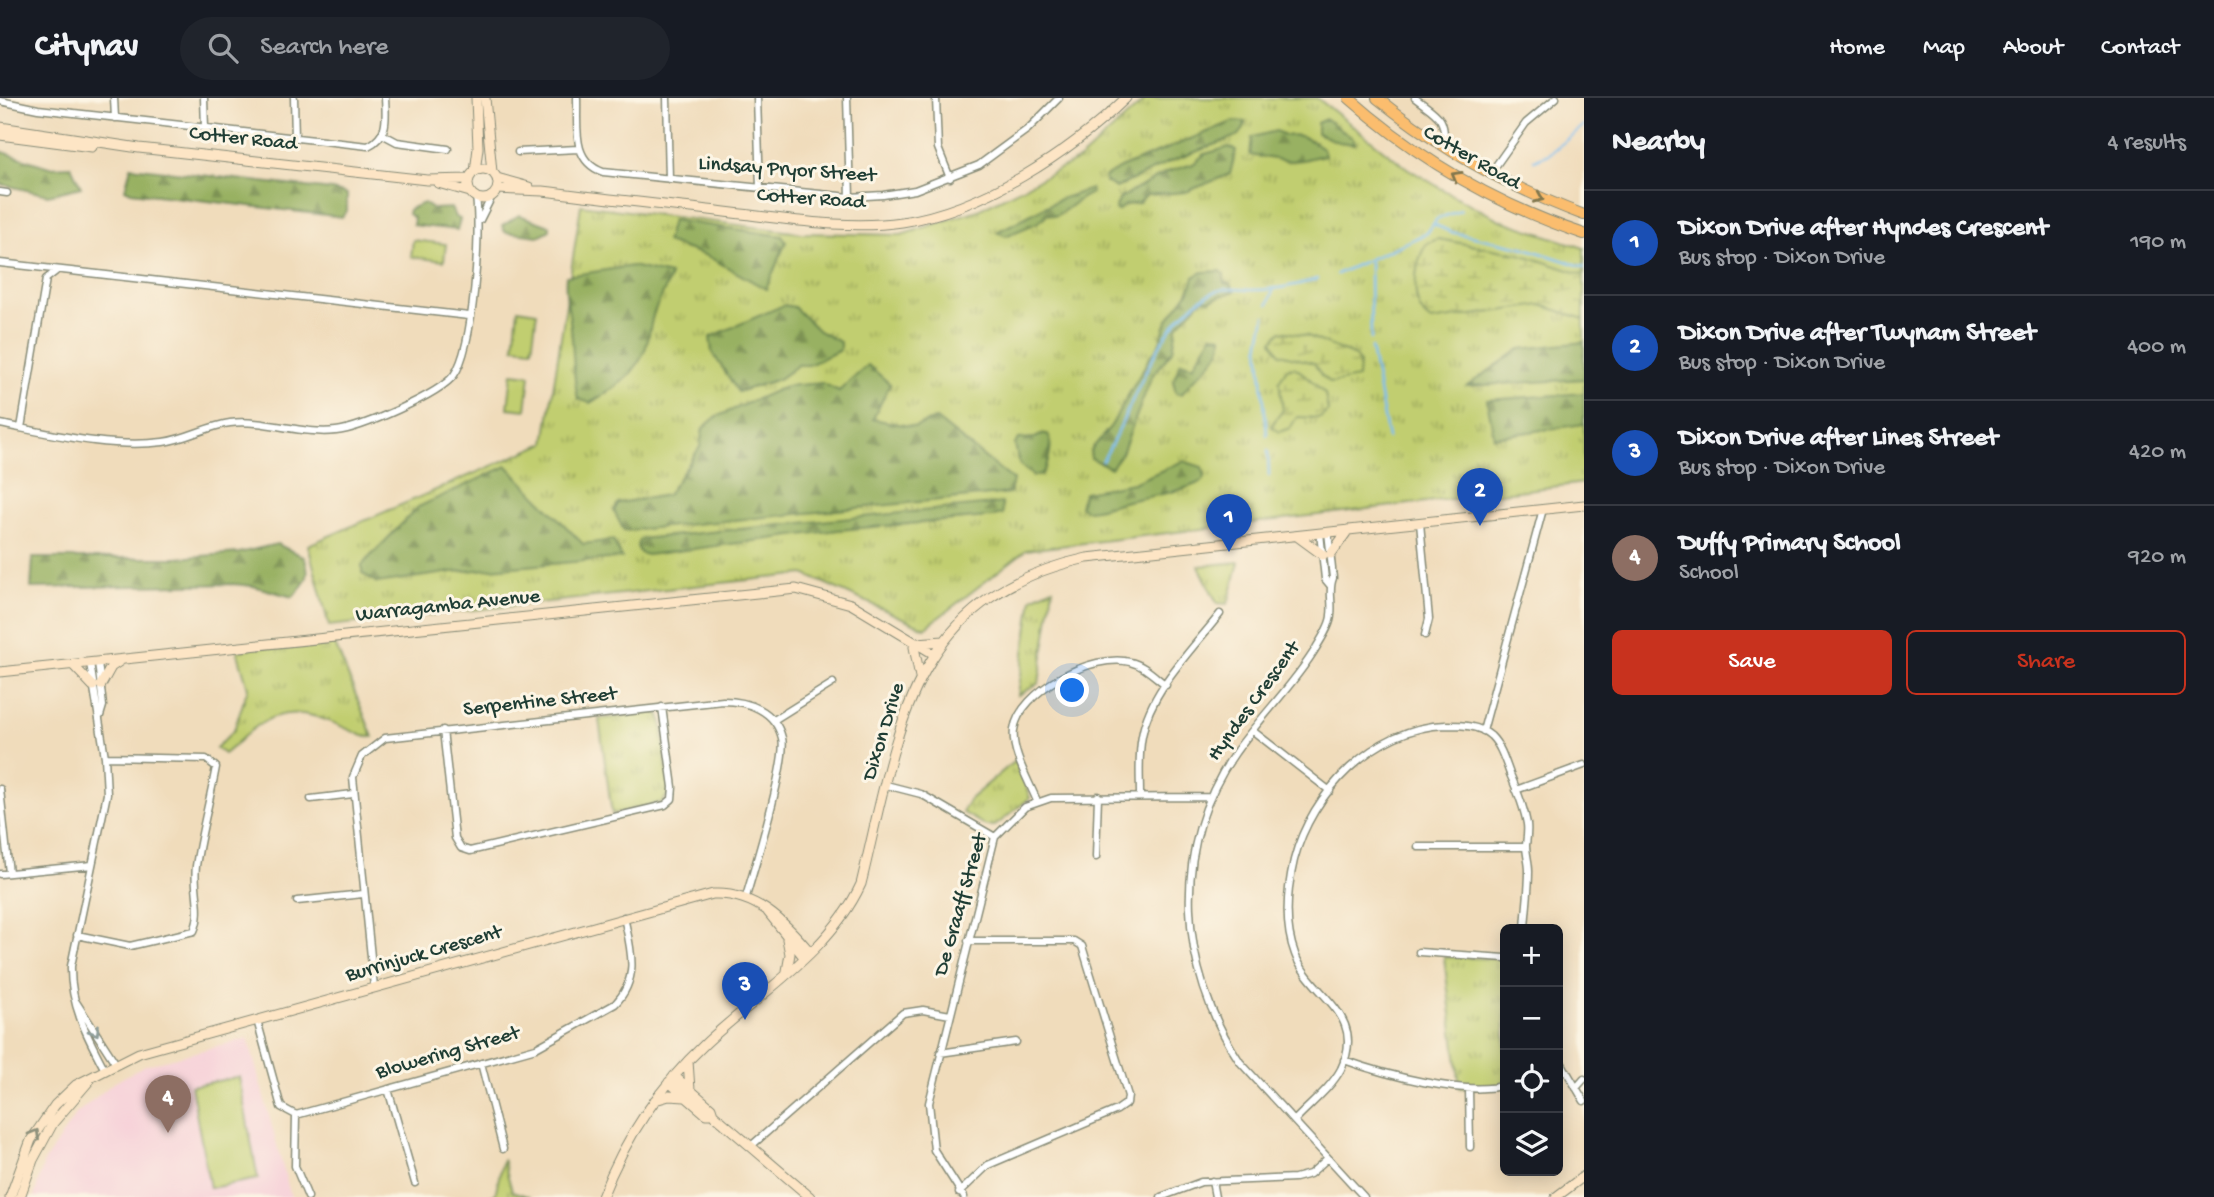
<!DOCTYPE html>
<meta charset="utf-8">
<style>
body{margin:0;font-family:"Gochi Hand",sans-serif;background:#20242c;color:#f1f3f6}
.controls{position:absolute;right:21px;bottom:21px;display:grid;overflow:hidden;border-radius:10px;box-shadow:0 4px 18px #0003}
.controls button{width:63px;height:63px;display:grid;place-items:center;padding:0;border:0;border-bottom:2px solid #363941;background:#171b24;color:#f1f3f6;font:35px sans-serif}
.you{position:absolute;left:1073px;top:593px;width:24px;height:24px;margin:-18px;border:5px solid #fff;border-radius:50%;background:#1a73e8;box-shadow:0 0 0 10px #1a73e833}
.badge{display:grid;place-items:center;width:46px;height:46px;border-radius:50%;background:#c8321e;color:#fff;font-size:23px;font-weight:700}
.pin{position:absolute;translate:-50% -58px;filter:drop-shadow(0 2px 4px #0008)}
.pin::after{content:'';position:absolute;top:37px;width:24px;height:21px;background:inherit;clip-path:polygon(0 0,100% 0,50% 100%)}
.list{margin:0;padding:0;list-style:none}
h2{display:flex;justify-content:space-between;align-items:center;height:91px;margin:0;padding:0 28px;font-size:30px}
h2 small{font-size:23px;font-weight:400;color:#9ea1a6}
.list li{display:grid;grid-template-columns:46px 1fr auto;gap:21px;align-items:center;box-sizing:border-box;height:105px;padding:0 28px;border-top:2px solid #363941}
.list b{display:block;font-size:26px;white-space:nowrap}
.list p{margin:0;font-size:23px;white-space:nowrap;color:#9ea1a6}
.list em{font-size:23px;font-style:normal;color:#9ea1a6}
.actions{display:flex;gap:14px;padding:21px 28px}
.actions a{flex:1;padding:16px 0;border:2px solid #c8321e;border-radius:10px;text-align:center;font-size:24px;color:#c8321e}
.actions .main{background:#c8321e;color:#fff}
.icon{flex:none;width:38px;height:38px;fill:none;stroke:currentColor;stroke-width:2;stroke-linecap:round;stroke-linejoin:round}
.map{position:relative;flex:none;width:1584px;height:1099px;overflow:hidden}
header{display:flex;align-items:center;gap:42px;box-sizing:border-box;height:98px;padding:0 35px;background:#171b24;border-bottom:2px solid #363941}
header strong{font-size:33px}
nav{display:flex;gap:38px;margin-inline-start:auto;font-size:24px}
.search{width:490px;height:63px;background:#20242c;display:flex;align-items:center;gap:18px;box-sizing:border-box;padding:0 24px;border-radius:38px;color:#9ea1a6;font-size:26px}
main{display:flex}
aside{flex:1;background:#171b24}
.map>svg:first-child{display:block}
</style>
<header>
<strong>Citynav</strong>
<div class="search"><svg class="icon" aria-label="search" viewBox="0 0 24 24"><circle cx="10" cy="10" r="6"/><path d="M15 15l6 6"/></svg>Search here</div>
<nav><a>Home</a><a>Map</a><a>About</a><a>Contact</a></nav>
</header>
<main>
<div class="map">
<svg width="1584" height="1099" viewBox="0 0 1584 1099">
<defs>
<pattern id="grass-tufts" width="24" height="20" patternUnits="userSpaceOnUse" patternTransform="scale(1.75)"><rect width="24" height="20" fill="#c1ce70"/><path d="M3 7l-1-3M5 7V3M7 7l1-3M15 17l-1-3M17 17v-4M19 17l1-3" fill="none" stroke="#9ca85d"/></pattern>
<pattern id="forest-firs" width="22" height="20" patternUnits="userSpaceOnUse" patternTransform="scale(1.75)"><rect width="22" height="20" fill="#98b162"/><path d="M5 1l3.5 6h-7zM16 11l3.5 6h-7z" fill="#7b9152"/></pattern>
<pattern id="wetland-marsh" width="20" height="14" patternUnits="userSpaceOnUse" patternTransform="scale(1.75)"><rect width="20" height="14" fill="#c1ce70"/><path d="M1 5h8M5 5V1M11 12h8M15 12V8" fill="none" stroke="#9ca85d"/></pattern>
</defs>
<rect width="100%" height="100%" fill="#fcf5e5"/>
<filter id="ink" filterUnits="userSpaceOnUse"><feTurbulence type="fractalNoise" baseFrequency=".0143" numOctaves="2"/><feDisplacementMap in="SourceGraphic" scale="14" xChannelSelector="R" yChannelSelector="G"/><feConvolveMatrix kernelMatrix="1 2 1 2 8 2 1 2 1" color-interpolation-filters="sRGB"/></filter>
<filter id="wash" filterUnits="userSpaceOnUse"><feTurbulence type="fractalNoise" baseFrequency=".00686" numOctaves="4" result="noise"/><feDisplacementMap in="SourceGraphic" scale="28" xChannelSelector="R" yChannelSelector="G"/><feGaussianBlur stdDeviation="1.57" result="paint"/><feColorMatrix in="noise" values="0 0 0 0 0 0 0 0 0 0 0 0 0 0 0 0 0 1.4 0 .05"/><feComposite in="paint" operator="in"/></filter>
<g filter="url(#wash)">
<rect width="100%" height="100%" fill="#f0dcbb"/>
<path fill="#f6cfd8" d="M248,940L291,1099H34L44,1064L76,1016L112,986L143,968Z"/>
<path fill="url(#grass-tufts)" stroke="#708652" stroke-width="2" d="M1147,0H1317L1407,70L1452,97L1500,122L1584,150V385L1026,452L925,530L804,476L329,528L308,447L545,345L581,107L801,135L901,137L978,112L1080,61Z
M1239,464L1228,506L1217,505L1199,468Z
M1053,490L1039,585L1018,597L1032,500Z
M333,541L373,639L363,638C326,622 294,602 257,628C245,636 236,647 224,656L216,650L234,632L248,590L237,552Z
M654,614L660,617L662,625L669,694L663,704L612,716L599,621Z
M1016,662L1030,700L995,728H986L962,714L970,701Z
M1444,859L1505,861V989L1460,990Z
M503,1061L512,1093L530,1099H488L495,1097Z"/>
<path fill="url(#forest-firs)" stroke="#5c774b" stroke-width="2" d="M1326,21L1354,41L1355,46L1338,44L1317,35V25Z
M1234,23L1245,24L1244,31L1237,38L1167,65L1116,90L1105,84V79L1120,70Z
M1276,33C1290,40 1286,36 1300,38C1307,39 1316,46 1323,50L1325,58C1313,58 1312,60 1303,62C1285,65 1267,59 1250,57L1252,39Z
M1229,49L1236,52L1230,76L1186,94L1147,97L1139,105L1126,107L1117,113L1115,111L1120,100L1133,93L1167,74L1193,66L1205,56Z
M0,53L49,69L71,68L81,89L48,97L0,86Z
M131,69L332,92L347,96V113L342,119L131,94L125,91Z
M1091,91L1092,95C1078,99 1068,113 1054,118L1048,116L1037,125L1006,138L997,134L1060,101Z
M424,105L433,111L451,110L455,119L460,121L457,132L413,127L414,120L408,116L409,111Z
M519,117L550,128V132L539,138L505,134L502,128Z
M672,122L782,138L786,144L766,191L707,158L666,144Z
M632,168L670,177C667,190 661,199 655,212C650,223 650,237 646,249C636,278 615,290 590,305L578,301C572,274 574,249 570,222C568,206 564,196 566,178Z
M1221,173L1224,177V185L1230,186L1235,193L1210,202L1202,201L1177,228L1173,252L1152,278L1122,355L1111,370L1091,360L1090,353L1111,328L1151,257C1161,251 1162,232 1168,222C1177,206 1190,198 1194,179L1203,174Z
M784,207L794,209L819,233L840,244V252L809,267H798L779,281L738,294L712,254L710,239Z
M1212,237L1222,238C1224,263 1192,277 1182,296L1176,295L1173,283L1181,264L1193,268Z
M1584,244V281L1467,288L1520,251Z
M868,267L890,286L873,321L914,329L936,321L1013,382L1010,395L624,433L614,413L618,405L667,397L700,349L703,330L716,319L786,288L822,285L839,293Z
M1584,295V326L1494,339L1487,302Z
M1043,336H1048C1054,347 1048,368 1041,377L1033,378L1019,366L1015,346L1019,341L1035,340Z
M1183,363L1202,369L1205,378L1203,383C1178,395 1154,397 1127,403C1112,406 1101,412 1085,412L1080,408L1084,394L1133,385Z
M507,368L583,446L613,442L622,460L453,474L377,485L362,475V467L418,409Z
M1002,405L1003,416L989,419L838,432L647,457L640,455L637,449L640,441Z
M277,446L304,459C312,478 306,484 293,499L253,488L233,486L31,490L33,460H177L239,455Z"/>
<path fill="url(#wetland-marsh)" stroke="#708652" stroke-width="2" d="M1438,141L1520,156L1584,177V221L1541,207L1431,223C1408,209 1414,164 1427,145Z
M1281,233L1308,238L1355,258L1359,264L1358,280L1331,285L1321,277L1314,265L1280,256L1272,243Z
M1294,269C1309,278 1313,285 1325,296L1328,313L1320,320L1297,319L1290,330L1280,334L1271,328L1283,312L1279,283L1287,271Z"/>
<path fill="#c1ce70" stroke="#708652" stroke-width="2" d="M413,142L446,146L444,163L411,159Z
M518,211L537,214L532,251L514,249Z
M512,275L530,277L526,312L508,310Z
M239,979L258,1081L210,1090L191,988Z"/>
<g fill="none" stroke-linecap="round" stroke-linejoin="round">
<path stroke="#79bdef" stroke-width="2.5" d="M1534,62L1549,56L1584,27
M1433,126L1451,134L1522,149L1584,169
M1370,164L1371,241
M1337,176L1427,135L1437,121L1461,112
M1268,206L1274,190
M1265,218L1259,249L1267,337
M1371,250L1388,340
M1268,353L1269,377
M1102,363C1134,313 1157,214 1217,193C1230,189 1241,192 1254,192C1275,192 1298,187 1318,181"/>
</g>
</g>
<g filter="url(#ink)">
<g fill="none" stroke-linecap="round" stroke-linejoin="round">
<g stroke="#888c78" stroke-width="9">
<path id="street" d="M114,0L115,20
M204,0L205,30
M294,0L295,40
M577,0C578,29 571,63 603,74L850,99L883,97L915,92L979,67L1028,31L1059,0
M667,0L669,81
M757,0L760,90
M847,0L850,99
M936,0L938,50L950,80
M1415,0C1437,17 1446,18 1444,47
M0,3L38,11L368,48C389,38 386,20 385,0
M382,36L397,44L448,51
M518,54L578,51
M1490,76L1526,25L1556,0
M0,94L7,95
M480,122L492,98
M0,165L469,218
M0,326C52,336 111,351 163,344C187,341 207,328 230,325C265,321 301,337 336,333C360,331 440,296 454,277C474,249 481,134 476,99
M21,330L46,181L55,174
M1420,425L1429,521L1425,537
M1328,434L1333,480C1328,492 1333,504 1331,517C1331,527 1321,541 1316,550C1294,587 1260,619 1235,655C1170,749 1178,871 1240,964L1364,1099
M1320,435L1325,481L1330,487
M98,564L103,608L100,618
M90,565L105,659L107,696L71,868C70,907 87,938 105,972
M774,622L833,585
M443,632L455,740L461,750L470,753L665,707L672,701L673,689L662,609
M1253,633L1330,693
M1483,633L1543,411
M886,687L921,696L995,739
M0,691L9,775
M1516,692L1584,667
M1140,698C1140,678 1138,658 1142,638C1150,592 1192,552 1220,516
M311,701L353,696
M1037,703C1029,683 1011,654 1014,632C1019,593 1094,554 1130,564C1144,567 1155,579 1166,587
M1418,749H1526
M1096,759L1098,698
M0,776L92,767
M297,803L363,796
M77,837L130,848L194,833C203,813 193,790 196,768C201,735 210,702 216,669L206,661L105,659
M1419,854L1505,860
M374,889L353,679L362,658L385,640L723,603C748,603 775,612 782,640C788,662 754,771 746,799
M76,904L116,966
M257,922L281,1009L296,1017L536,950L615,906C640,880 631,852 624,819
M940,955L1016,944
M1558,959L1584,1003
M1344,962C1383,976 1466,999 1505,987
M481,965L503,1051
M1469,990L1470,1049
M1576,990L1584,981
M388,991L415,1085
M296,1017L295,1068L308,1099
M1295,1022C1310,1006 1331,990 1341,971C1368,915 1310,898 1295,856C1284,827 1287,792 1294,762C1311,695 1374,629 1446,627C1461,627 1479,627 1491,638C1501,648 1505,663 1510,676C1517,692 1524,709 1527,726C1528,733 1527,739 1526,747C1526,756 1529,764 1529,773C1529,792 1526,812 1525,831
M751,1048L903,915L923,912L950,917
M1212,1083L1215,1099
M959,1095L988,1067L1117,1012L1127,1005L1128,998L1082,848L1074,843H968
M964,1099L934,1052L929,1005L995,739L1025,709L1051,700L1210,699
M1161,1099L1201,1084L1295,1080L1310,1076L1328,1060"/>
</g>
<g stroke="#888c78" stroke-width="11">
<path id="secondary" d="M485,0L492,74
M0,29L139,50L427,82L469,81
M0,37L92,49
M468 86a15 15 0 1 1 30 0a15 15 0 1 1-30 0Z
M475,74L478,50L476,0
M497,80L529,89
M438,85L470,94
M497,91L543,93C606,101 669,107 733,115C788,121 846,132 902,124C983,112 1069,55 1126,0
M1297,438L1323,457
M1331,456L1348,432
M917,545L944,543
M914,549L920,579
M73,567L93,588
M0,574L796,491L851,506L934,556
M101,587L111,569L120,563
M768,814L804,859
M787,841L790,856L787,873
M688,963L690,992
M674,978L711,1010L713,1016L810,1099
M669,984L706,1016H713
M655,1002L669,998L685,999
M10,1099L31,1042L55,1007L76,987L139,955L713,796C755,794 784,823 810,854
M20,1099L33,1062L53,1025L89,983
M602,1099C625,1040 659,989 706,945C758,896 830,854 861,786C898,635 908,499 1087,460L1584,407
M1556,1099L1584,1078"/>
</g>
<g stroke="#888c78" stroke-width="12">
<path id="primary" d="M1349,0C1418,61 1497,107 1584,136
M1377,0C1440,51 1508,89 1584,117"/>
</g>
<use href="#street" stroke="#fff" stroke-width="6"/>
<use href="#secondary" stroke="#fde5c5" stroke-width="9"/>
<use href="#primary" stroke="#fbbd6e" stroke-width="10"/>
</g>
<defs><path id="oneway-chevron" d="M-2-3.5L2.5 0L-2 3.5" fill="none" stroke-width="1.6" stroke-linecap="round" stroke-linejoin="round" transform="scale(1.75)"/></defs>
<g stroke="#82774e">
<use href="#oneway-chevron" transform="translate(1456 78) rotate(-150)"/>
<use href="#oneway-chevron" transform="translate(1539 100) rotate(23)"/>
</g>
<use stroke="#8f9e9a" href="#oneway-chevron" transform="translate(95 933) rotate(59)"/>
<use stroke="#8e917c" href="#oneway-chevron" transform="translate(35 1036) rotate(-60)"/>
</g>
<g text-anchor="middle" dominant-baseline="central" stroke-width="6" stroke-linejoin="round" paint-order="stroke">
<g font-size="21" fill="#1f3d34" stroke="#fcf5e5">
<text transform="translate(243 42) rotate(6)">Cotter Road</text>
<text transform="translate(1471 61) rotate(30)">Cotter Road</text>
<text transform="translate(787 73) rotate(4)">Lindsay Pryor Street</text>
<text transform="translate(811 102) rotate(4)">Cotter Road</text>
<text transform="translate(448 509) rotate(-6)">Warragamba Avenue</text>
<text transform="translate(1255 604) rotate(-54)">Hyndes Crescent</text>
<text transform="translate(540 605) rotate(-6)">Serpentine Street</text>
<text transform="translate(885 634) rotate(-73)">Dixon Drive</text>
<text transform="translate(962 807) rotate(-74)">De Graaff Street</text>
<text transform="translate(424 857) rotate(-16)">Burrinjuck Crescent</text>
<text transform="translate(448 956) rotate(-16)">Blowering Street</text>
</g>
</g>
</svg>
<div class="controls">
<button>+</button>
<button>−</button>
<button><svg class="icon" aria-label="locate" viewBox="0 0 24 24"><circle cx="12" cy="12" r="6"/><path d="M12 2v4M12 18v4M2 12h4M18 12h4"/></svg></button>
<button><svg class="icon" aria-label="layers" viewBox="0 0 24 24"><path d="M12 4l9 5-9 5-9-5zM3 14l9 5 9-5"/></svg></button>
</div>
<div class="you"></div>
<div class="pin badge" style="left:1229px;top:454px;background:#1a4fb4">1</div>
<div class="pin badge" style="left:1480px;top:428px;background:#1a4fb4">2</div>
<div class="pin badge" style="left:745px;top:922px;background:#1a4fb4">3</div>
<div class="pin badge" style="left:168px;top:1035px;background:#8d6e63">4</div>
</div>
<aside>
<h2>Nearby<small>4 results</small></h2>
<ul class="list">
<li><span class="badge" style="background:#1a4fb4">1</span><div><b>Dixon Drive after Hyndes Crescent</b><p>Bus stop · Dixon Drive</p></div><em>190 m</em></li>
<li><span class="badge" style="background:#1a4fb4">2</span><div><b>Dixon Drive after Twynam Street</b><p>Bus stop · Dixon Drive</p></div><em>400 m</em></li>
<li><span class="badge" style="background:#1a4fb4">3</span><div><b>Dixon Drive after Lines Street</b><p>Bus stop · Dixon Drive</p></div><em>420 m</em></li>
<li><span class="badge" style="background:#8d6e63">4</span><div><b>Duffy Primary School</b><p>School</p></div><em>920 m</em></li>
</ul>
<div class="actions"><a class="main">Save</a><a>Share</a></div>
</aside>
</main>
